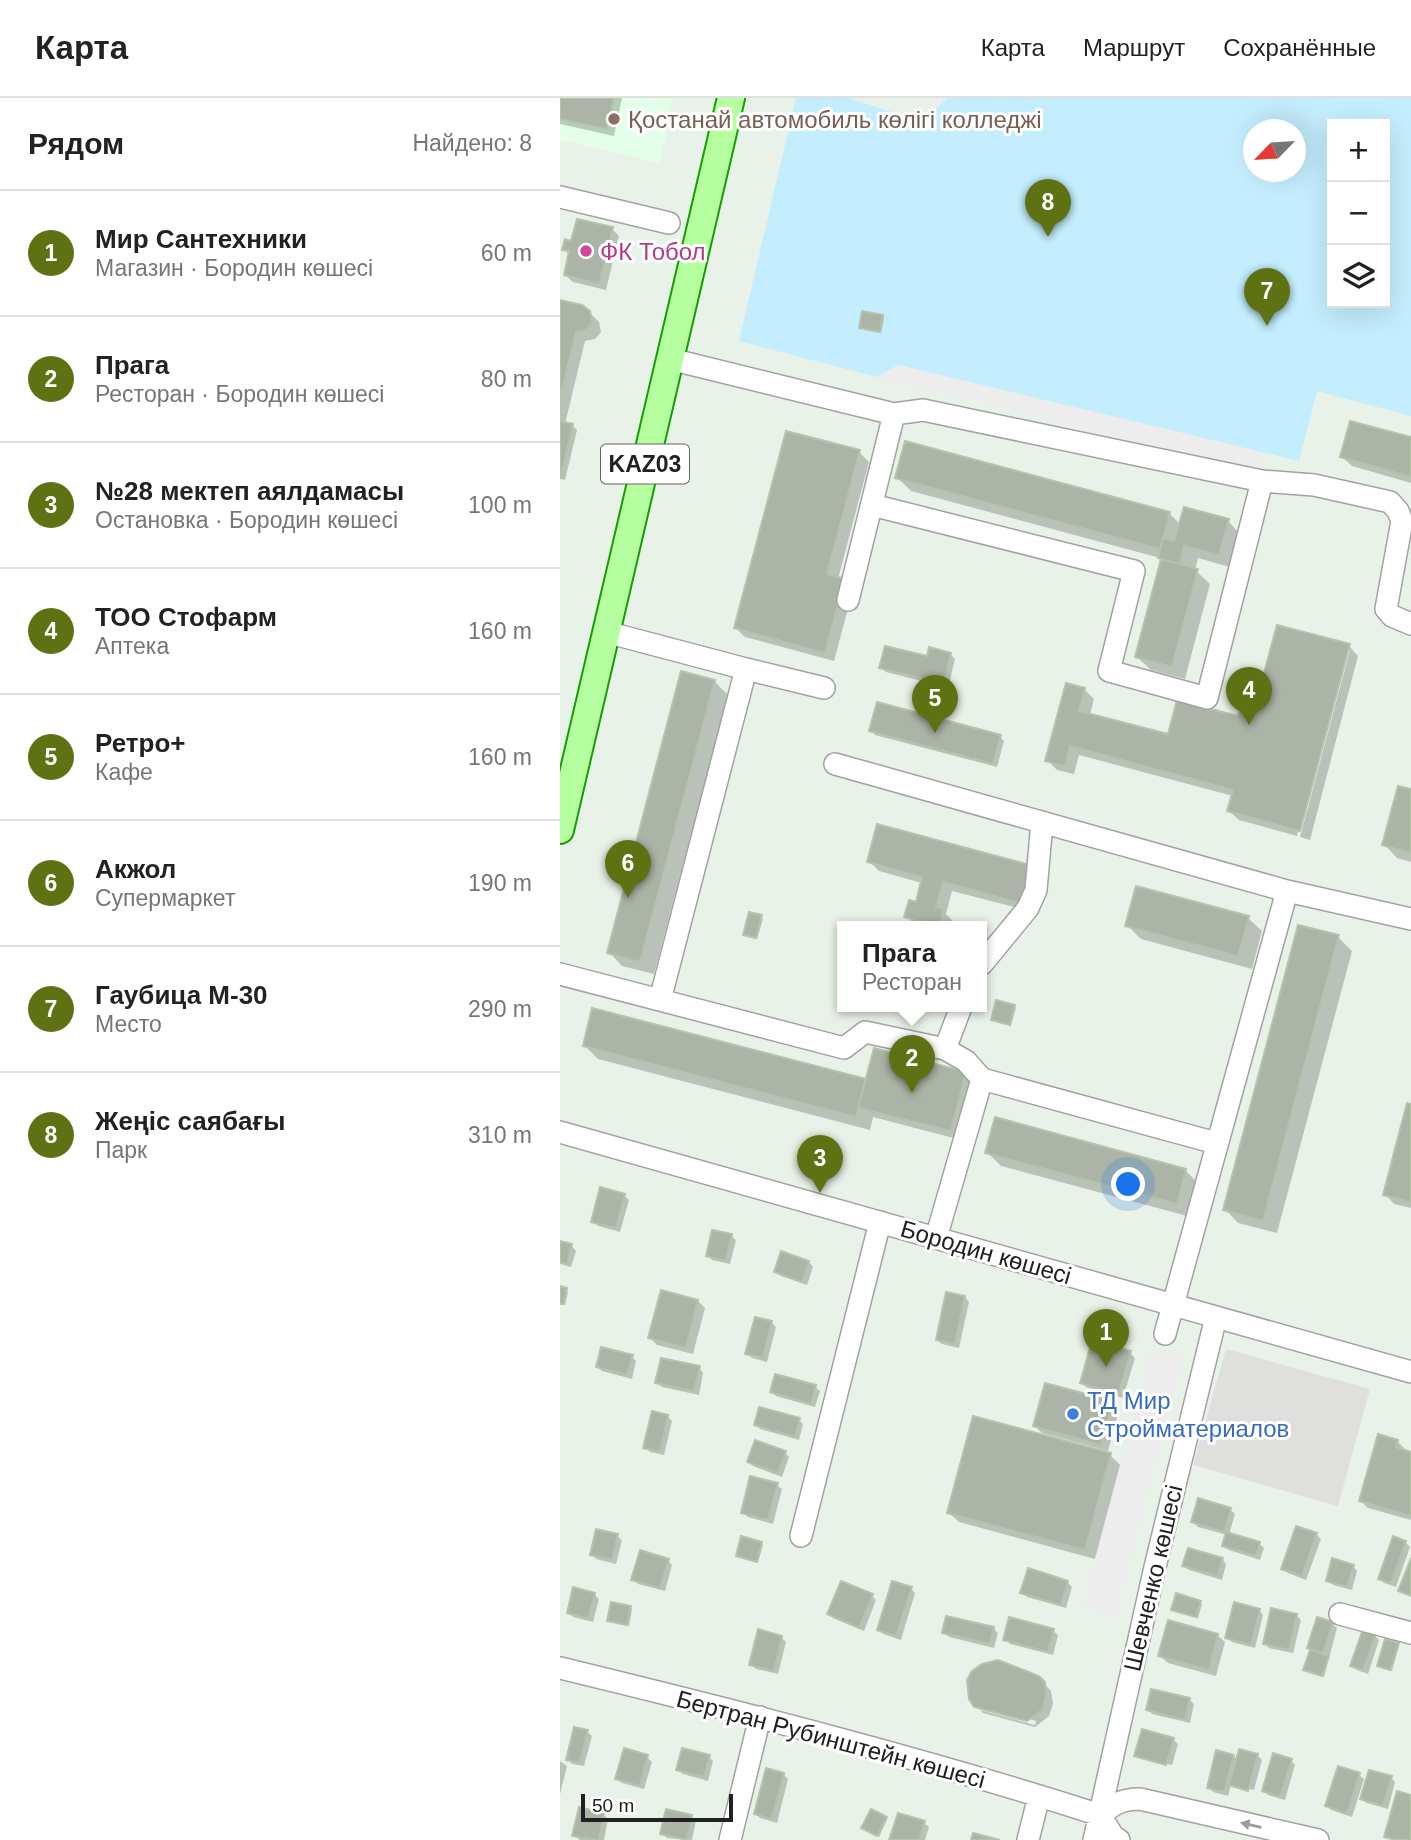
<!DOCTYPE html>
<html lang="ru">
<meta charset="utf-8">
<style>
body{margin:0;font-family:Helvetica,sans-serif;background:#f6f6f6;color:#222}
.controls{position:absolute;right:21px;top:21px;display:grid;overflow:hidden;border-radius:0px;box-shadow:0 7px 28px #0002}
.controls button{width:63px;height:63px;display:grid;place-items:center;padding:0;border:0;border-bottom:2px solid #e0e0e0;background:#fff;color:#222;font:35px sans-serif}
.compass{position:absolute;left:683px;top:21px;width:63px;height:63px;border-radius:50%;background:#fff;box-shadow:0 7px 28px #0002;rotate:245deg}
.scale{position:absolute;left:21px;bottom:18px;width:152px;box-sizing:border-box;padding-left:7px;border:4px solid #212121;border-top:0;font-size:19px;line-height:24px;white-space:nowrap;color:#212121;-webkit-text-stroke:5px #fff;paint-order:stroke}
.you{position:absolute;left:569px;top:1087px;width:24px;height:24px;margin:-18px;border:5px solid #fff;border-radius:50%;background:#1a73e8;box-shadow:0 0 0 10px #1a73e833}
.badge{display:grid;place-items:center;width:46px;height:46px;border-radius:50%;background:#5e7213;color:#fff;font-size:23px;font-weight:700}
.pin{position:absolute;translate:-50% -58px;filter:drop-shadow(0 2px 4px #0008)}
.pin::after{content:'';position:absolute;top:37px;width:24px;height:21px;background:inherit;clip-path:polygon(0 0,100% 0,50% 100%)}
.popup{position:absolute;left:277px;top:823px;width:150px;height:91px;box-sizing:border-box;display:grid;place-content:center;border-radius:0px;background:#fff;filter:drop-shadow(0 2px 5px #0005);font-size:23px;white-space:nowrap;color:#767676}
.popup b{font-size:26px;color:#222}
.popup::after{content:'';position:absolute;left:50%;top:100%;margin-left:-14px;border:14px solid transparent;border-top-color:#fff}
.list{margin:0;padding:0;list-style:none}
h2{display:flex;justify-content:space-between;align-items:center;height:91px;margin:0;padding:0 28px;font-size:30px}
h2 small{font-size:23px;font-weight:400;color:#767676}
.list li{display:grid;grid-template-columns:46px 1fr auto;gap:21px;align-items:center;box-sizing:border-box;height:126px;padding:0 28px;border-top:2px solid #e0e0e0}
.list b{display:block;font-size:26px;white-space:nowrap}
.list p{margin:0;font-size:23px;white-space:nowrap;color:#767676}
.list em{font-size:23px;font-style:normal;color:#767676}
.icon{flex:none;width:38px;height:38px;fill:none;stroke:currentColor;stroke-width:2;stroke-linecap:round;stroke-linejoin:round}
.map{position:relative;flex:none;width:851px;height:1742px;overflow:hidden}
header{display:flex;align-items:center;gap:42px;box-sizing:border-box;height:98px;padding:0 35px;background:#fff;border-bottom:2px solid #e0e0e0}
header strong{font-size:33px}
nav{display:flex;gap:38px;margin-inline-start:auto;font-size:24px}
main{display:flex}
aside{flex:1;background:#fff}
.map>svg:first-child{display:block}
</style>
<header>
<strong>Карта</strong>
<nav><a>Карта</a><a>Маршрут</a><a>Сохранённые</a></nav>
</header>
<main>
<aside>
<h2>Рядом<small>Найдено: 8</small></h2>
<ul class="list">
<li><span class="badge">1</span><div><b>Мир Сантехники</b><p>Магазин · Бородин көшесі</p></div><em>60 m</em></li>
<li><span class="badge">2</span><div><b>Прага</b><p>Ресторан · Бородин көшесі</p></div><em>80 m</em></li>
<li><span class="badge">3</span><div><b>№28 мектеп аялдамасы</b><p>Остановка · Бородин көшесі</p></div><em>100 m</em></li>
<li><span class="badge">4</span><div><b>ТОО Стофарм</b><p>Аптека</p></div><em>160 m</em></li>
<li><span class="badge">5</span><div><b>Ретро+</b><p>Кафе</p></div><em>160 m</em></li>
<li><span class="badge">6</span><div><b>Акжол</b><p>Супермаркет</p></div><em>190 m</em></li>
<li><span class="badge">7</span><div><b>Гаубица М-30</b><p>Место</p></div><em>290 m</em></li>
<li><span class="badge">8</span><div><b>Жеңіс саябағы</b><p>Парк</p></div><em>310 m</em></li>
</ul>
</aside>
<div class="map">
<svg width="851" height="1742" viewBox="0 0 851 1742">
<rect width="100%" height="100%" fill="#e9f2e8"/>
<path fill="#dfe0de" d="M666,1251L810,1291L778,1408L633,1367Z"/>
<path fill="#e4ffe9" d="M0,0H113L100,65L0,42Z"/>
<path fill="#c4edfd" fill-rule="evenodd" d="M236,0H288L364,24L387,0H851V318L757,293L739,363L338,267L317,279L179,243ZM772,26H825V205H772ZM694,32H736V74H694Z"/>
<path fill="#ededed" d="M338,267L702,354L699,374L317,279Z
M591,1250L623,1259L555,1519L523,1510Z"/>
<path fill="#0003" d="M0,0H62L54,38L0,26Z
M52,131L59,138L46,192L13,184L5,177L10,157L4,151Z
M0,204L29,214L39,224L41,234L35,241L25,243L5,326L12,327L17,332L5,382L0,381Z
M322,219L324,221L321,235L301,230Z
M791,325L851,341V385L792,368L782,359Z
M299,354L309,364L278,481L293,492L274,563L185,539L176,530Z
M337,379L609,415L621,427L668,423L681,437L673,470L638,460L635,472L650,486L625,581L591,572L577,559L603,462L600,460L351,393Z
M789,548L798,558L750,742L740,739L790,552H786L737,738L679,722L669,713L673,698L519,657L514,676L497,672L487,662L524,591L534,601L530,617L609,638L680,620L699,599Z
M390,556L395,561L388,590L326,574L321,570Z
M154,583L168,597L94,876L62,868L49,854Z
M311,632L440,639L444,643L437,669L315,637Z
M840,690L851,693V764L837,760L824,746Z
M309,763L473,769V814L392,793L386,816L393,823L391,829L356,828L346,818L357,806L362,785L319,773Z
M201,819L203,821L197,841L187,838Z
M688,820L702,833L692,871L581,841L567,827Z
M778,839L792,853L717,1135L678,1125L665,1111Z
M454,909L456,910L451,927L434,923Z
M25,948L305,983L405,975L415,985L401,1042L313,1019L310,1032L38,961Z
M849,1007L851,1008V1110L834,1106L825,1096Z
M427,1054L625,1072L639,1086L631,1119L441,1068Z
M64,1097L69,1102L60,1134L38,1128L33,1123Z
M171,1138L176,1142L170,1166L152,1162L148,1157Z
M0,1145L12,1148L16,1153L11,1169L0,1166Z
M223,1155L249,1164L253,1169L247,1187L221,1178L216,1174Z
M0,1190L8,1194L5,1207L0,1206Z
M405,1199L409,1204L399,1250L382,1246L377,1242Z
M138,1203L145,1210L133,1256L97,1247L90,1240Z
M211,1224L216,1229L207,1264L192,1260L187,1255Z
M570,1255L575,1260L563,1300L526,1289L522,1285Z
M72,1259L76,1263L72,1281L42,1273L38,1269Z
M139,1270L143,1275L139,1297L102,1289L97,1285Z
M255,1289L260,1293L255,1309L216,1298L212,1294Z
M552,1305L559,1312L548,1353L482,1335L475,1328Z
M107,1318L112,1323L104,1357L90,1354L85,1350Z
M239,1322L243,1326L239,1342L200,1331L196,1326Z
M837,1343L844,1350L843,1353L851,1356V1422L808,1410L801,1403Z
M225,1355L229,1359L222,1379L193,1368L189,1364Z
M550,1357L560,1367L535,1461L399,1424L389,1415Z
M217,1387L222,1391L213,1426L188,1419L183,1414Z
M670,1411L675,1416L669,1437L699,1446L704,1450L700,1462L669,1452L664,1448L667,1437L638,1429L633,1424Z
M756,1436L761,1441L746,1482L728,1475L723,1470Z
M57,1438L62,1442L56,1466L36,1461L32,1456Z
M845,1444L850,1449L836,1489L824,1485L820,1480Z
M201,1445L203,1447L198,1464L178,1457Z
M662,1461L666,1466L662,1482L629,1472L624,1468Z
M108,1462L112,1467L105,1493L78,1486L73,1481Z
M793,1468L797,1473L792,1492L773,1487L768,1482Z
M507,1484L512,1489L506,1510L467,1499L462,1494Z
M351,1491L355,1495L341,1542L323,1536L319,1532Z
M34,1496L39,1501L33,1524L13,1519L9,1514Z
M312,1498L316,1502L304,1533L273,1520L269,1516Z
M640,1505L642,1506L638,1520L615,1513Z
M71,1510L72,1511L69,1528L49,1522Z
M699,1512L703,1517L695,1550L672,1544L667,1540Z
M737,1518L741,1522L733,1555L709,1550L705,1545Z
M772,1525L777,1530L764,1579L745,1571L751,1552L749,1550Z
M433,1530L438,1535L434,1550L389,1539L384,1535Z
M493,1533L498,1537L493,1557L450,1546L445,1541Z
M657,1537L665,1544L656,1578L608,1565L600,1558Z
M815,1538L819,1542L808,1576L797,1572L792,1567Z
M221,1539L226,1544L218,1576L196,1571L191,1566Z
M838,1547L839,1548L832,1573L821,1569L819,1567Z
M478,1579L491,1593L493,1606L489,1618L475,1629L423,1615L420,1612L475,1627L476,1623L417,1608Z
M592,1593L630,1602L634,1606L630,1625L592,1616L588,1611Z
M27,1634L32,1638L24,1668L12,1666L8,1661Z
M613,1641L618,1646L612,1667L579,1658V1661L576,1658Z
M697,1657L702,1662L694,1692L674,1687V1690L671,1687L668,1698L653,1694L649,1689L673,1658L678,1662Z
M87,1659L92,1664L84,1691L62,1685L57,1680Z
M149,1659L153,1663L148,1683L123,1676L118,1672Z
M0,1663L7,1668L0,1696Z
M731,1663L735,1667L725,1702L708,1697L704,1692Z
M224,1677L228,1681L217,1725L200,1720L195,1716Z
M799,1677L804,1681L792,1719L771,1712L767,1708Z
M831,1680L835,1684L828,1711L807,1705L802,1701Z
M44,1717L48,1721L44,1742H20L14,1737Z
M131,1719L136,1723L132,1742L107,1740L102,1735Z
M326,1721L327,1722L319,1739L305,1732Z
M364,1725L369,1729L365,1742H331Z"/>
<path fill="#abb4a7" stroke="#b3c5a9" stroke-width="2" d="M0,0H54L47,31L0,21Z
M17,121L53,129L39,186L4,177L9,153L2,152L5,141L11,143Z
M0,202L22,207L30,213L32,224L26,232L16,234L0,300Z
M302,213L323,217L320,234L299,230Z
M0,323L13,326L1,379H0Z
M790,323L851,339V379L780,359Z
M226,333L300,352L267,476L285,481L265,555L174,530Z
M345,343L610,414L600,451L335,380Z
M624,409L669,421L659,457L624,448L620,466L598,460L603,440L614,443Z
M601,461L638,471L612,569L575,559Z
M717,527L790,546L740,733L667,713L673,692L510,648L505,668L485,663L506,585L525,590L519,613L608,636L617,602L678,618L685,593L698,597Z
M325,548L367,558L369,549L391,555L384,586L319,570Z
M121,573L155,582L80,864L47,855Z
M317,604L441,637L433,666L309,633Z
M838,688L851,691V755L822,747Z
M317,726L474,768L463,806L383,784L376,809L384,811L380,828L344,819L349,802L356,804L362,779L307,764Z
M576,788L689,818L678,858L565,828Z
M189,814L202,817L196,840L183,837Z
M738,827L779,837L703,1123L663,1112Z
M436,902L455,907L450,927L431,922Z
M32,910L306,981L296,1019L23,948Z
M314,950L406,974L391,1033L298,1010Z
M847,1005L851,1006V1104L823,1097Z
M435,1019L626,1071L617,1106L425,1055Z
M40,1089L65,1096L56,1130L31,1124Z
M152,1132L172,1136L166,1163L146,1158Z
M0,1143L12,1146L7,1166L0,1164Z
M221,1153L249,1163L242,1184L214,1174Z
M0,1188L7,1190L4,1206H0Z
M101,1192L138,1202L126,1250L88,1240Z
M386,1194L405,1198L395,1246L376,1242Z
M195,1219L212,1223L203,1260L185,1256Z
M532,1242L571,1253L558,1297L520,1285Z
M41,1249L73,1257L67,1277L36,1269Z
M101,1260L140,1268L134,1293L95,1285Z
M215,1276L256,1287L251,1306L210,1294Z
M485,1285L553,1303L541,1347L473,1328Z
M199,1309L240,1320L235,1339L194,1327Z
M92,1313L108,1317L100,1354L83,1350Z
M413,1318L551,1355L525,1452L387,1415Z
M818,1336L838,1342L836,1349L851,1354V1418L799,1403Z
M195,1342L226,1353L218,1375L187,1364Z
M190,1378L218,1385L208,1422L181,1415Z
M638,1400L671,1410L664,1434L631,1424Z
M736,1428L757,1435L742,1478L721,1471Z
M36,1431L58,1436L52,1462L30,1457Z
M666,1434L700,1444L696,1458L662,1448Z
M181,1438L202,1444L197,1464L176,1458Z
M833,1438L846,1443L831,1485L818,1481Z
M628,1450L663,1460L657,1478L622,1468Z
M80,1452L109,1461L100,1490L71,1482Z
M772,1460L794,1467L787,1489L766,1483Z
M851,1460V1498L838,1493Z
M468,1470L508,1483L501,1507L460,1495Z
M281,1483L313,1496L299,1530L267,1516Z
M332,1483L352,1489L336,1538L317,1532Z
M13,1489L35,1495L28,1521L7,1515Z
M616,1495L641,1503L636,1519L611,1512Z
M51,1504L71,1508L67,1527L47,1523Z
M674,1504L700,1511L691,1547L665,1540Z
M711,1510L737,1516L729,1552L703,1546Z
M386,1518L434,1529L430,1546L382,1535Z
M449,1519L494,1531L488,1554L443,1542Z
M757,1519L773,1524L763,1555L747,1550Z
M608,1522L658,1536L649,1572L598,1558Z
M198,1531L222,1538L214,1573L189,1567Z
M803,1531L816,1536L803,1572L790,1568Z
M825,1541L839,1545L830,1572L817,1568Z
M750,1552L769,1558L762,1578L743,1572Z
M438,1562L479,1578L485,1584L486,1598L483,1611L467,1623L414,1609L409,1601L407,1582L412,1573L422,1566Z
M591,1591L630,1600L625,1622L586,1612Z
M14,1629L28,1632L20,1665L6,1662Z
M582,1631L614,1640L606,1667L574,1658Z
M64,1650L88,1657L80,1688L55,1681Z
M122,1650L150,1657L144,1679L116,1672Z
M679,1651L698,1656L688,1693L669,1687Z
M656,1652L674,1657L664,1694L647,1690Z
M713,1655L732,1661L720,1699L702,1693Z
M778,1668L800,1675L787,1716L765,1708Z
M206,1670L224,1675L212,1721L194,1716Z
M809,1672L832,1678L823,1708L800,1701Z
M837,1693L851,1697V1742H835L824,1739Z
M19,1709L44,1715L39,1742L12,1738Z
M106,1711L132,1717L127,1742L100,1736Z
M311,1711L327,1719L317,1738L301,1730Z
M338,1715L365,1723L359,1742H329Z
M413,1735L440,1742H411Z"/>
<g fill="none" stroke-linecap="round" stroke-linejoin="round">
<g stroke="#a2a2a2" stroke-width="24">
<path id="minor" d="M0,99L109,125
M110,261L334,316L363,312L702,383L647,600L549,573L574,473L312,407
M702,383L754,387L830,404L838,413L842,423L826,511L832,518L851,526
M288,502L334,316
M46,534L186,571L100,902
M186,571L264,590
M275,666L727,793L851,821
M422,866L468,810L476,792L482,724
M0,876L284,950L305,934L385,951L406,963L422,981L656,1045
M385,951L401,909
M0,1034L851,1274
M376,1140L422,981
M605,1236L727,793
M241,1438L320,1124
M780,1516L851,1535
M0,1570C181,1614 362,1660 540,1717
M540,1717C554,1706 562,1701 580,1701L758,1742
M540,1717L553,1738L559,1742
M170,1742L200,1619
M468,1742L479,1698
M534,1742L595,1469L656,1219"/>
</g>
<g stroke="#149f00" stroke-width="30">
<path id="major" d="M0,732L171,0"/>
</g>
<use href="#minor" stroke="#fff" stroke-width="21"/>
<use href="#major" stroke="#b6ffa0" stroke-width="26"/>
</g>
<defs><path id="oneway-solid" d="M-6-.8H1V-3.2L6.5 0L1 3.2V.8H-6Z" transform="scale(1.75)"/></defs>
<use fill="#9b9b9b" href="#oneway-solid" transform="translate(691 1727) rotate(-167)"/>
<circle fill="#8d6e63" stroke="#fff" stroke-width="2.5" cx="54" cy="21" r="7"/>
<circle fill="#d1479c" stroke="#fff" stroke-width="2.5" cx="26" cy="153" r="7"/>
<circle fill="#3f7fe0" stroke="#fff" stroke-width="2.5" cx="513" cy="1316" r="7"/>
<g text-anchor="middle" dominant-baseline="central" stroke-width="6" stroke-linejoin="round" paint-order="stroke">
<rect fill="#fff" stroke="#646464" stroke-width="2" x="41" y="346.5" width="88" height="39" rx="5"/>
<g font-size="23" font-weight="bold" fill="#212121">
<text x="85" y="366">KАZ03</text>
</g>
<g font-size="24" fill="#785e54" stroke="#fff" text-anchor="start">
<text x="68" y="21">Қостанай автомобиль көлігі колледжі</text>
</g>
<g font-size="24" fill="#b23c85" stroke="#fff" text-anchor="start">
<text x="40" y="153">ФК Тобол</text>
</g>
<g font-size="24" fill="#212121" stroke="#fff">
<text transform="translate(426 1154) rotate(16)">Бородин көшесі</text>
<text transform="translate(593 1480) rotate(-77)">Шевченко көшесі</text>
<text transform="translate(271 1641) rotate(15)">Бертран Рубинштейн көшесі</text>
</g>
<g font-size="24" fill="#366cbe" stroke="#fff" text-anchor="start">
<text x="527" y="1302">ТД Мир<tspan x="527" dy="28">Стройматериалов</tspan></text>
</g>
</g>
</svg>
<div class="controls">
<button>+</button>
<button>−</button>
<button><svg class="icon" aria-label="layers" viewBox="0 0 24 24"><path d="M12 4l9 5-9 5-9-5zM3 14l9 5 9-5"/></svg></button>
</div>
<svg class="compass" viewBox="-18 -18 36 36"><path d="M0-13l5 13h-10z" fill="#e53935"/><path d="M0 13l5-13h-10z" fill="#767676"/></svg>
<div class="scale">50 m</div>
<div class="you"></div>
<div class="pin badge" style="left:546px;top:1269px">1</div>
<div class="pin badge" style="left:352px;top:995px">2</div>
<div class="popup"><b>Прага</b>Ресторан</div>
<div class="pin badge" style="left:260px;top:1095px">3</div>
<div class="pin badge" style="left:689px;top:627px">4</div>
<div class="pin badge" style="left:375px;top:635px">5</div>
<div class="pin badge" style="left:68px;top:800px">6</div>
<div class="pin badge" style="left:707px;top:228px">7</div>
<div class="pin badge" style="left:488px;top:139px">8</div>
</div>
</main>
